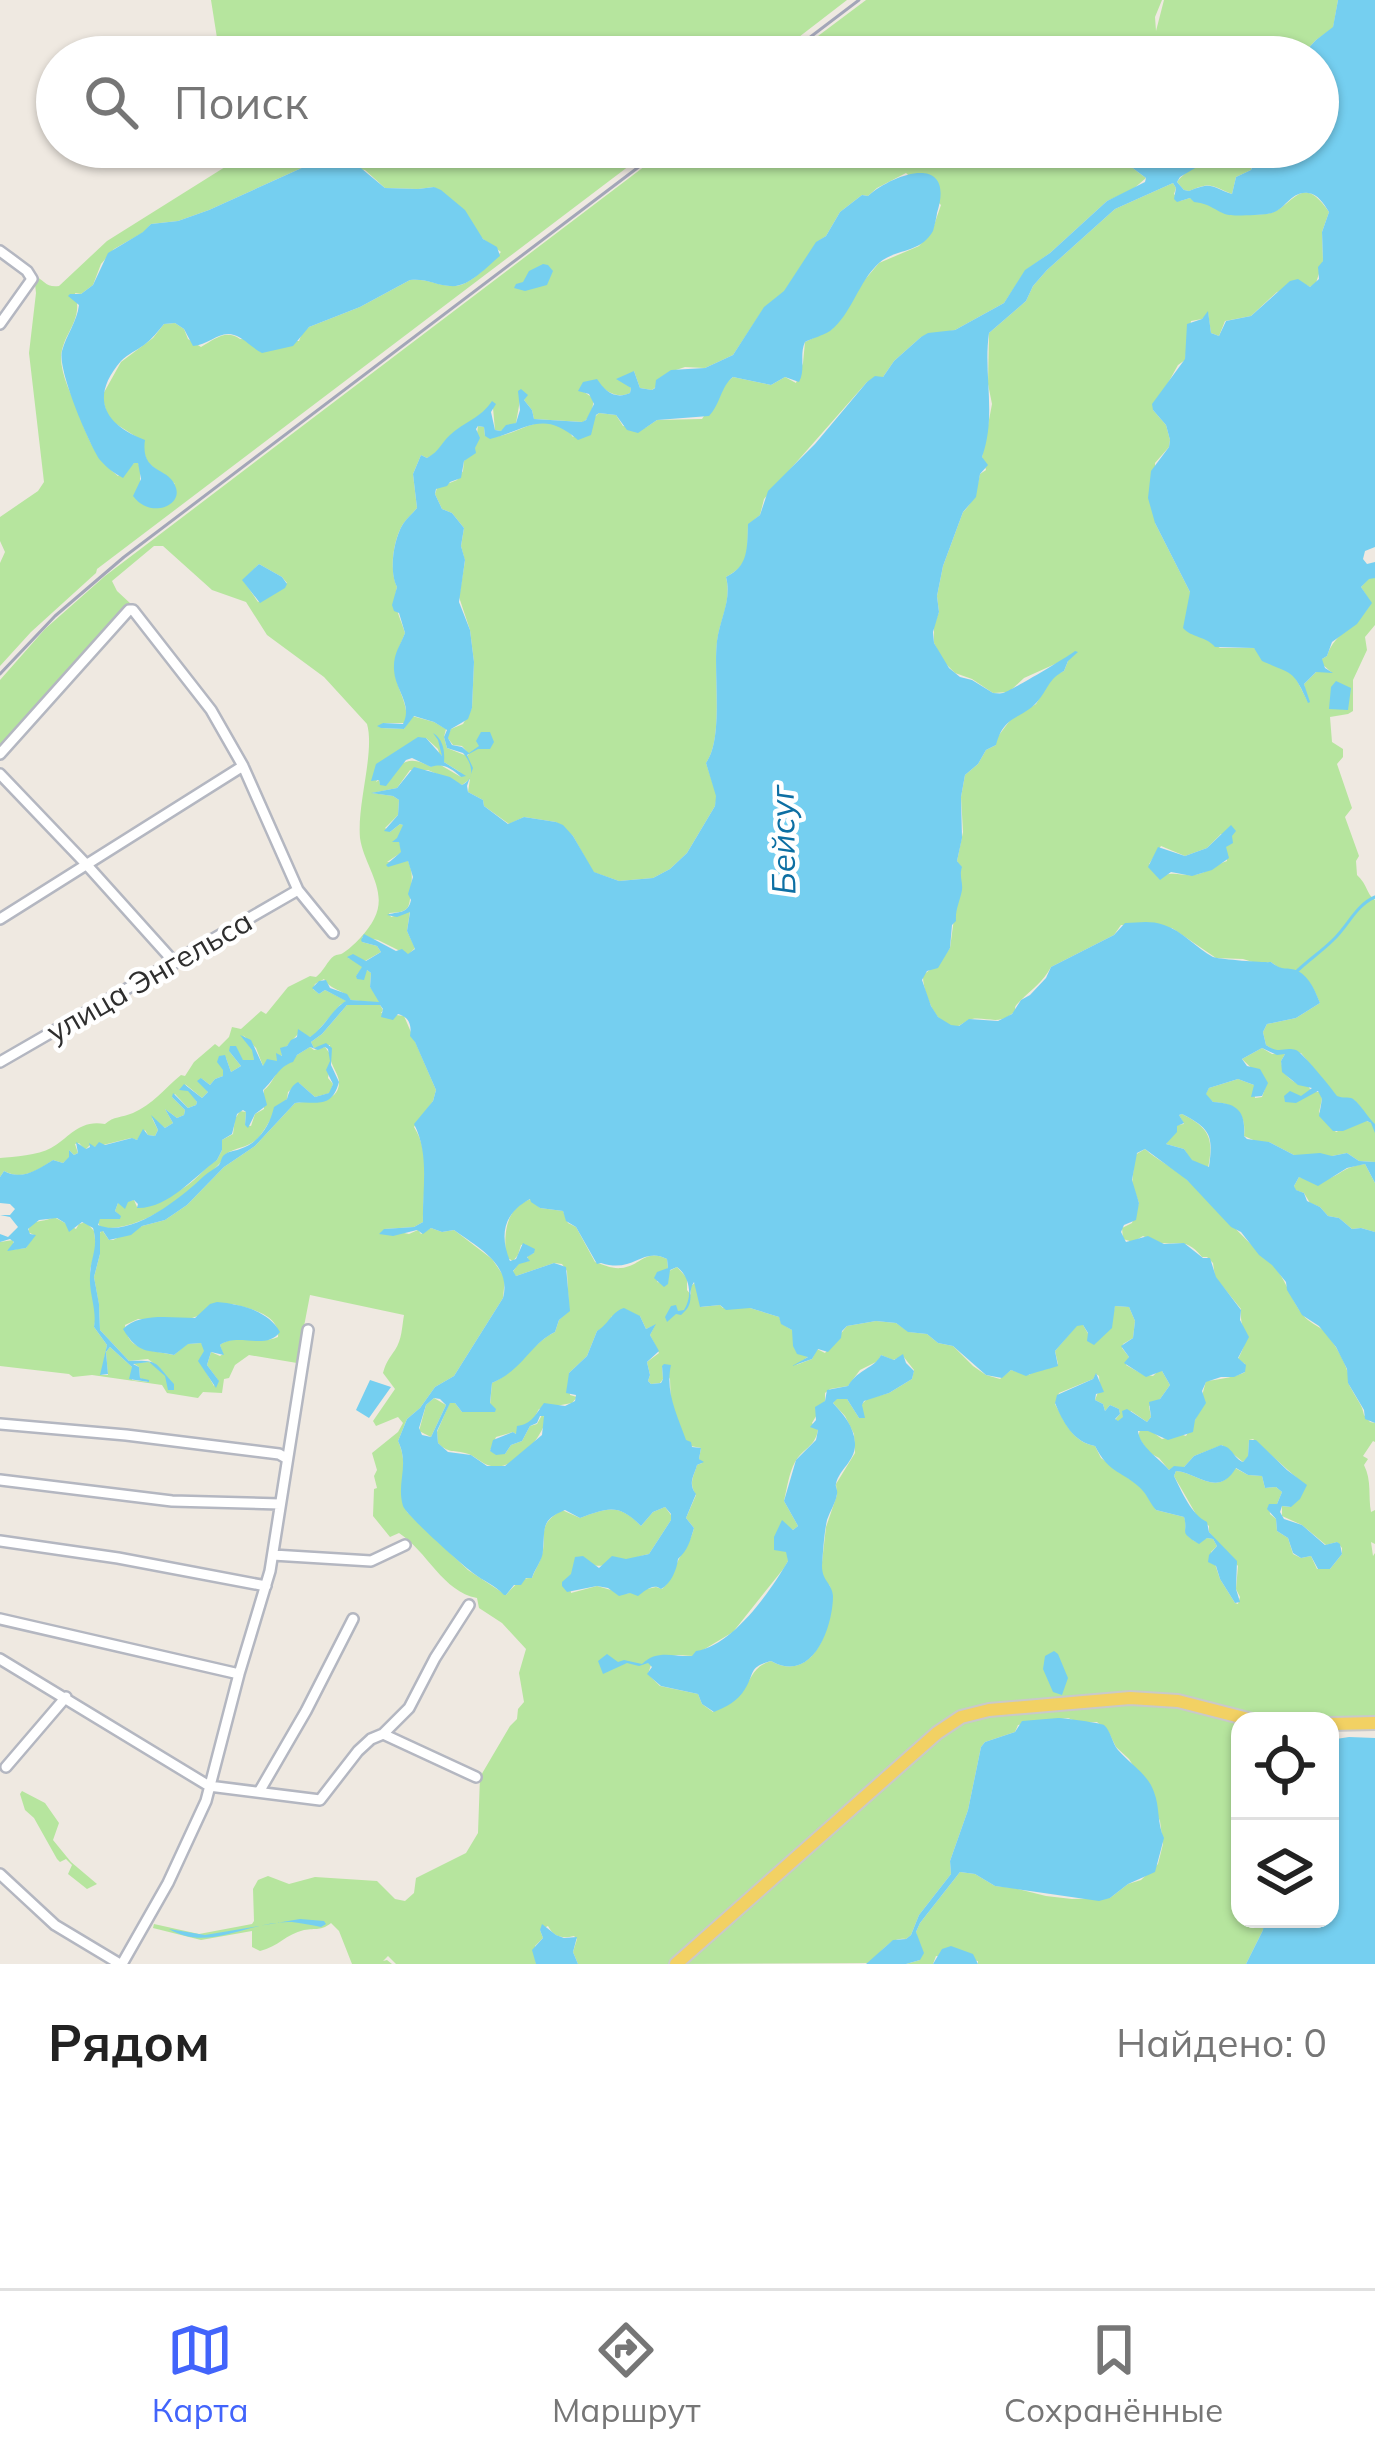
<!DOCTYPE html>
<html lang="ru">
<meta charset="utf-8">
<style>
body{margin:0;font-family:Mulish,sans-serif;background:#f6f6f6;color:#222}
.controls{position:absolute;right:36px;bottom:36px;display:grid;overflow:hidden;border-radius:24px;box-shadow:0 3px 9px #0004}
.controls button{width:108px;height:108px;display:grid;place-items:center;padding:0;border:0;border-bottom:3px solid #e0e0e0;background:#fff;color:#222;font:60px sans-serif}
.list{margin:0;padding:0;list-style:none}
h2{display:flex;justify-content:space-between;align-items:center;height:156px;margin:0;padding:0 48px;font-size:51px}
h2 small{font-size:39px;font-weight:400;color:#767676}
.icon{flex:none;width:66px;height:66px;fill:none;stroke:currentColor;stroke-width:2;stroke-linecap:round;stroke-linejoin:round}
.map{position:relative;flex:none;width:1375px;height:1964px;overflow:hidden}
.search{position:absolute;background:#fff;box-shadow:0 3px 9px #0004;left:36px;right:36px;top:36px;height:132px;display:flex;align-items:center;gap:30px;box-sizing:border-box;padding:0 42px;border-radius:66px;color:#767676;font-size:45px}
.sheet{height:324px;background:#fff}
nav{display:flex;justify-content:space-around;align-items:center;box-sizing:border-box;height:168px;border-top:3px solid #e0e0e0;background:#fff;font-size:33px;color:#767676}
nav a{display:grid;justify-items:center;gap:6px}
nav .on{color:#4264fb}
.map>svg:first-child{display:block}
</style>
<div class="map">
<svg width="1375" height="1964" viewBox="0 0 1375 1964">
<rect width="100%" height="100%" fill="#efe9e1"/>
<path fill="#b6e59e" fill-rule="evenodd" d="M211,0H847L773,57H220Z
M866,0H1162L1155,17L1156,31L1164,0H1338L1333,28L1316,40L1300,57H790Z
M246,147H654L97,569L96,573L31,632L0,666V563L5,552L0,541V517L38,491L44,482L29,353L36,293L34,275C44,280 46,288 59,286L107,241L233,162ZM315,162L365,170L385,188L418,189L434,187L483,239L501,252C488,264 470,288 451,286C436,285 426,278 410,280L360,307L309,327L302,333L299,341L240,339C226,329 215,339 201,347L188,339L184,329L175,323L164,324L153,338L121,362L102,396L107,414L113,422L138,438L148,463L175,484L140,486V468L138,463H134L118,476C102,463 92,448 85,430C82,424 82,417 79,412C72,396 61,376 61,357C63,332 84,321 75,293L81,294L93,285L101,264L114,249L144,232L151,224L178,221L209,210Z
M670,147H1124L1130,166L1146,178L1132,190L1107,201L1050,253L1026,270L1004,303L955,330L921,337L894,361L883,377L867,382L764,499L760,515L748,525C747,551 751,564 726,577C732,602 720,618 717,642C713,675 724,738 706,763L717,796L715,806L687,853L670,869L653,878L619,881L593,872L573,836L556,822L524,817L509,824L484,806L483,800L468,792L470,779L462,785L428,770H410L397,788L372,793L393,796L399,800L398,815L385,828L390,832L400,824L404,825L399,841L402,852L387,862L408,861C413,873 412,877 411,890C409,909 410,912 389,913L391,917L410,911L407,931L415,948L408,955L378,940L362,937V942L377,946L381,952L365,961L354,956L348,958L355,960L363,967L356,976L367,970L371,973L370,987L379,998V1003L351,1000C344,989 331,991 324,979L315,984L313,989L319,994L325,990L347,1001L340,1005L315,1034L310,1037L298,1034L287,1046L281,1049L282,1055L276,1062L263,1066L256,1048L243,1035L253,1050L254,1060L246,1062L229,1051L241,1066L231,1072L226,1058L223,1076L215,1079L210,1085L201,1078L208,1092L202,1098L185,1084L197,1102L196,1105L188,1108L175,1094L172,1097L185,1110L184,1115L177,1118L165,1109L173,1123L165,1128L152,1118L158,1130L155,1136L148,1135L145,1130L137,1140L131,1138L95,1147L90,1145L85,1150L79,1143L75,1144L78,1153L74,1155L69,1150V1158L63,1163L53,1160C38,1170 23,1181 4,1171L0,1177V1158C14,1157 38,1155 51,1148C69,1138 79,1119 105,1124C114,1116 121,1118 133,1113C152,1105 165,1088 181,1075L185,1076L194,1062L215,1044L219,1047L229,1037L232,1027L241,1029L261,1011L266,1014L288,987L310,976L316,977C323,972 328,960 334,956C337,954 341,955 343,953C353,947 368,931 374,919C389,891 364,866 360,838C357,803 375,752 367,724L324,677L267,635L246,602L212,590L163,546H154L112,581L117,591L131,604L0,749V680L45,629L105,576ZM906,173L941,205L932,231L919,246L879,263L857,289L847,310L832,329L805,342L803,363L796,383L785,377L771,385L733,377L726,383L702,419L657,420L645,428L623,426L616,415L599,413L573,437C546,400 515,443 485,436L484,427L478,426L475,448L464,461L463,471L457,480L437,488L435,494L442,509L452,513L464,528L461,546L465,561L459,597L470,630L474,662L472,708L463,724L451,729L447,737L453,745L462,746L469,754L467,756L447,748L444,737L446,729L434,722L412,716L404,729L381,728L383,723H406C409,703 397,691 395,672C393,658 400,646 405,633C400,616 392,605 397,587C389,571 393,540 403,524C407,518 413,513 417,508L413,474L421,455L427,458L439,452L444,442L486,410L493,408L495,430L501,431L516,423L520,400L525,396L524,400L532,410L534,419L583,422C591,418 594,406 593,398L584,392L600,385C609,394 619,398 630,393L631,388L628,385L634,371L640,388L652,390L676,370L685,367L705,368L733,355L764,308L784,292L817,242L826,236L840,212L862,195L868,196L877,188ZM259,564L282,577L287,583L258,602L243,580ZM426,738L438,749L440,756L444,755V762L460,772L461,777L437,763L431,767C404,752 400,766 380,784L379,780L376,782L389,757Z
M1220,156L1231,157L1252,164L1251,170L1236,177L1232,194C1212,186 1212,181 1189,191L1184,190L1177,182C1186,170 1206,159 1220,156Z
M1173,183L1176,188L1174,194L1180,201L1190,198C1196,201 1202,201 1208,203C1215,205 1219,210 1226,212C1238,215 1253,215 1265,214C1293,212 1299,168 1329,212L1322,232L1323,261L1316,283L1310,287L1306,285L1277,292L1251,316L1225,321L1219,336L1211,333L1208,313L1202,319L1191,321L1185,360L1178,365L1153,410L1166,425L1170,440L1169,447L1155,463V523L1190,592L1206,639L1220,648H1254L1294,675L1308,702L1304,684L1316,672H1331L1322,664V659L1327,656C1335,631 1359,626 1371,603L1361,587L1369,578H1375V625L1365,637L1367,650L1353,680V711L1348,714L1330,717L1332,742L1343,749V757L1337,764L1352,808L1345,817L1359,856L1356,861L1357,875C1368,885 1366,894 1375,900V1162L1359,1161L1347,1153L1332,1156L1294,1155L1269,1142H1258L1244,1136C1247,1113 1234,1103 1213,1102L1205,1095L1209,1088L1238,1079L1254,1085L1255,1098L1262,1097L1267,1083L1242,1059L1262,1048L1272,1054H1285L1281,1061C1283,1076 1294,1085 1308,1086L1312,1092H1320L1322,1099L1319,1112L1336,1132L1364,1120L1374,1124C1365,1118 1361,1102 1351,1099C1346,1098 1341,1098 1337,1097L1301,1053L1275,1051L1266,1045L1263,1032L1267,1024L1296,1018L1320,1003C1304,962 1296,982 1271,962L1259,964L1243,959L1216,958L1172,928L1121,925L1114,935L1051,967C1043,982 1032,989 1020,1001C1009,1012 1022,1006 1009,1016C997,1024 985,1017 972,1019C966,1020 961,1026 955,1027C936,1028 922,990 923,975L939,963L950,948L961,867L957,861L963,832L961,797L965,775L978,764L986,750L996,745V739L1011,719L1036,704L1053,676L1064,671L1068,661L1064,660L1024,678L1009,692L993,693L972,679L955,673L943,661L934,643V625L939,612L937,596L943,566L963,512C974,502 977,488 980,474L986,470L982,457L992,404L988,384L989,333L1026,301L1033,286L1047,270L1115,209ZM1221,834L1232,836L1225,848L1227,861C1214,865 1206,874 1193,875C1182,876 1176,872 1165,875L1149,864L1161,846L1185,856L1207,848Z
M347,1005H380L383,1010L381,1013L404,1016L436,1090L433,1101L414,1127C432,1155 422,1191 423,1222L414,1227L384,1229L409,1234L418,1230L421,1234L431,1228L442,1232L454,1230L492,1259L505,1278L503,1298L454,1376L435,1387L420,1408L407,1419L398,1441C410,1467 397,1486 407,1512L468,1570L506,1595C513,1587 521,1577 532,1578C534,1571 539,1565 541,1558C549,1535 534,1527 562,1510L580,1518C607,1508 619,1503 641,1526L653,1512L665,1507L671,1515V1520L649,1554C635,1557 603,1569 592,1565L569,1577L571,1593L597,1586L625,1594L656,1587L662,1589C673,1579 674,1567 681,1555C687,1544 691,1540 694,1528L686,1518L696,1495C688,1483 694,1476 697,1465L702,1463L699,1459L701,1448L691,1446L685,1440L671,1405L670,1379L662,1366L663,1379L660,1383L651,1384L648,1381L650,1375L647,1362L659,1353L650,1335L655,1325L646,1329L640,1316H612L607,1326L597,1331L587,1356L569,1373L570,1395L577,1397L572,1403L539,1409L533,1420L516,1434L513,1432L496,1437L490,1451L505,1454L511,1445L522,1441L530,1426L537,1424L542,1415L546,1418C543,1438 513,1472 491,1466C481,1464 475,1455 465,1453C452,1450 448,1453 438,1443L437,1432L450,1402L455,1403L462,1412H484L490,1405L492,1383C517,1372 530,1344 555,1332L559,1320L569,1311L567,1271L562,1264L554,1263L516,1276L512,1273L519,1263L529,1261L527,1256L534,1253L525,1244L521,1245L518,1255L513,1261L506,1257C504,1233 505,1208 531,1199L540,1208L563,1211L568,1223L576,1227L595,1262C603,1265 613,1269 621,1268C641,1266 645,1248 667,1259L668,1268L657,1282L668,1284L667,1272L677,1267L687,1278V1290L691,1295V1286L695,1283L701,1307L720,1305L723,1308H750L779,1317L782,1324L792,1330L809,1356L796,1365L812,1359L817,1349L825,1353L847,1326L876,1321L896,1323L909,1332L927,1334L938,1343L953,1346L973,1366L986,1375L1000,1379L1011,1370L1029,1375C1038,1368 1047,1371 1058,1364L1055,1351L1077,1325H1083L1094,1344C1114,1325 1109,1330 1115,1306L1129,1307L1135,1321L1133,1338L1123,1344L1122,1348L1129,1357L1126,1365L1142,1374L1153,1376L1159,1370L1162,1371L1170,1385L1160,1399L1149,1406L1151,1417L1147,1422L1131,1411L1119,1422L1115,1420L1120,1414L1119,1409L1110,1405L1105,1411L1103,1404L1095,1400L1100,1387L1099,1376L1096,1374L1093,1379L1059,1393L1055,1404C1065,1422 1072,1442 1095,1446L1101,1458L1142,1488L1156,1510L1184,1517C1189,1531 1179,1531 1196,1542L1207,1538L1213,1539L1217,1546L1211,1552L1220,1579L1235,1603L1238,1604L1240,1597L1236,1589L1238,1566L1209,1532V1526L1197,1516L1174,1476L1176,1471C1198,1473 1218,1498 1235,1468L1248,1475L1262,1476L1265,1488L1276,1487L1282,1492L1277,1504H1269L1270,1514L1276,1519L1277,1531L1288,1538L1293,1554L1301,1558L1311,1556L1317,1569H1330L1342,1554V1548L1337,1542L1326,1545L1302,1525L1282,1516V1506L1290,1507L1298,1479L1253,1439L1249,1440L1248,1457L1243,1462L1222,1445L1194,1456L1184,1467H1174L1169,1470L1159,1458L1148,1452L1138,1436L1140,1430L1151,1431L1162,1439L1180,1434L1186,1436L1196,1418L1206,1381C1215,1380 1237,1377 1245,1372V1364L1238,1359C1253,1331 1239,1333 1241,1309L1215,1277L1213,1263L1207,1257H1202C1186,1238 1181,1245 1161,1243C1155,1242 1149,1239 1143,1236L1133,1242L1123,1239L1122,1228L1132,1223L1139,1203L1132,1184L1135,1155L1145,1149C1157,1160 1171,1166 1183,1176C1213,1203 1239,1235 1269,1261C1286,1276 1289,1298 1303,1315C1309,1323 1318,1325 1325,1332C1334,1343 1344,1359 1348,1373C1351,1386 1345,1378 1352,1390C1357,1400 1362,1404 1364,1415L1370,1422L1375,1423V1442L1373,1441L1363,1456L1368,1459L1364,1465C1372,1481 1368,1496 1371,1512L1375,1510V1544L1371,1542L1373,1556L1375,1553V1720H1278L1187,1697L1154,1693L1015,1703L937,1728L670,1964H578L573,1952L577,1939L574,1936C562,1939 554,1937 548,1926L540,1930L543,1938L535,1946L536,1964H396L388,1956L383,1961L387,1960L392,1964H352L339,1931L331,1923C321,1931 316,1928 304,1930C286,1934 278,1947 260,1951L252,1947V1931L201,1940L153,1928L154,1924L199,1934L252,1924L254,1921L253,1889L258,1880L268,1876L289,1884L315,1877L377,1881L395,1899L405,1901L414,1893L416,1878L466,1853L478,1833L480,1777L510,1726L517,1719L518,1709L524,1702L519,1673L526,1649L502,1623L479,1608L477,1598C443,1592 427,1551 399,1533L390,1537L373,1516L374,1489L377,1488L374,1476L377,1470L372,1453L398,1432L403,1423L398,1417L376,1426L373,1421L395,1389L383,1373C386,1362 389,1359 395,1350C402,1340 402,1326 404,1315L310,1295L297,1363L249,1355L235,1365L229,1378L224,1379L222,1393L203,1392L198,1398L167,1393L162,1385L92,1375L73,1377L69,1374L0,1366V1242L13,1240L14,1245L9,1250L26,1248L34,1235L28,1232L30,1225C39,1219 45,1222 54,1217L76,1229L79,1224L86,1222L94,1231L96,1248L90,1270L96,1317L94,1327L107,1345L101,1375H108L106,1352L110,1347L132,1367V1380L149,1382L140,1378L139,1367L133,1363L149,1362L162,1370L148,1359L129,1361L100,1330L99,1305L94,1277L100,1254V1233L102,1230L109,1240H113L142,1226L165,1220L187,1205L224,1167L255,1146L295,1103C310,1100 340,1105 339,1081C338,1074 333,1068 331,1061L328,1078L333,1084L330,1093L315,1097L299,1083L288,1092L287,1099C274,1109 269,1125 259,1137C250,1148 236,1147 226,1154C224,1156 223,1159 221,1162C197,1189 139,1235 100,1227L98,1222L100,1219L118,1214L115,1211L118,1203L134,1200L137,1207C158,1201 177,1195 194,1180C202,1173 208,1165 217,1160L222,1150V1140L233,1134L235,1119L240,1111L246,1112L245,1125L251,1126L255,1114L264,1109V1090C272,1084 273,1077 280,1069C288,1060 300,1053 310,1047L314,1050L325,1047L330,1054V1045L314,1048L311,1042L322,1034ZM233,1304C250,1309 280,1314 278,1337C259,1346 238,1332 220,1345L223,1354L220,1356L211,1352L207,1365L218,1380L214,1386L206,1372L204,1346L201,1343L187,1344L174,1355C153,1350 127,1352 125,1325L138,1319H189ZM881,1355L893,1360L903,1356L914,1370L912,1379L889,1393L867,1399L862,1404L859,1418L847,1399H836L833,1403L845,1416L854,1434L855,1453L836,1484L837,1495L826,1527L821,1571L825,1582L830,1586C836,1620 815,1686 771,1661C752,1667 753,1678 741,1692C733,1701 724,1706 713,1712L702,1704L698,1694L660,1686L648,1674L651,1665L646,1661L678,1655L693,1656L733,1632L784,1568L788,1561L787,1526L793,1530L798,1526L784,1501C787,1488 789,1473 795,1462C803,1448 815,1447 818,1430L812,1423L825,1401V1393L830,1389L848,1386L860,1370L878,1361Z
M1182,1114C1210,1128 1214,1139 1208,1168L1191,1160L1184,1149L1166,1144L1177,1125L1184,1124L1179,1115Z
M1365,1164L1375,1183V1232L1361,1228L1352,1229L1339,1218L1328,1216L1320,1207L1310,1203L1304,1193L1295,1190L1294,1186L1299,1177C1340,1187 1332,1168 1365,1164Z
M434,1398L446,1405L431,1437L419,1431L426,1405Z
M1147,1702L1192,1708L1240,1723V1919H1264L1263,1930L1246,1964H978V1961L936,1956L933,1964H906L920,1960L916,1932L920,1923L960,1872L975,1874L995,1886L1014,1888L1046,1896L1072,1899L1110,1898L1128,1884L1141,1880L1158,1864L1163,1844L1160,1821L1139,1775L1129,1759L1116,1747L1108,1731L1097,1722L1080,1723L1068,1718L1018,1725L1015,1732L985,1742L981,1747L968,1810L950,1861L951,1874L919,1915L911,1935L906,1939C890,1936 881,1953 870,1963L681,1964L940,1736L972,1717Z
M22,1791L45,1803L59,1823L53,1840L71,1862L97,1884L87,1889L68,1874L72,1865L66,1859L60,1862L57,1859L34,1818L25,1810L20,1794Z"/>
<path fill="#75cff0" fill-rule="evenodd" d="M1338,0H1375V547L1365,551L1363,559L1367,564L1375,562V578L1369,579L1361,587L1372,603L1357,624L1332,642L1327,656L1322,659L1325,668L1333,673L1316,672L1304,684L1310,702L1308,703C1293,669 1293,675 1262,661L1254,648L1215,647C1206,636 1192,638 1183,628L1190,592L1155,523L1148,498L1151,471L1169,447L1170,440L1166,425L1153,410L1152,404L1185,359L1187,324L1202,319L1208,311L1211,333L1219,336L1226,321L1251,316L1290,281L1298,279L1310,287L1319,279L1318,267L1323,261L1322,232L1329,212C1324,204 1318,194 1308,193C1289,191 1285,213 1267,214C1261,215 1234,216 1229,215C1215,212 1213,204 1194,202L1190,198L1177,202L1174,199L1176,188L1173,183L1115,209L1047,270L1033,286L1026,301L989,333C983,375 997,415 982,457L988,465L980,474L976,497L963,512L943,566L937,596L939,612L933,632L934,643L949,668L960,677L972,680L993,693C996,693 1000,694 1003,693C1009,692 1069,656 1075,651L1078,652L1068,661L1064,671C1048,679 1048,690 1037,702C1021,720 1004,714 996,745L986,750L978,764L965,775L961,797L962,838L957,861L962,867C959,876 963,882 962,890C960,901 955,910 956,921L952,925L950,948L938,968L927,971L922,980L931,1006L938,1017L951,1025L959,1026L969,1019L998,1021L1012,1014L1021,1000L1030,995L1046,978L1051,967L1114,935L1125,923C1139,923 1149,920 1164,925C1183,931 1196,948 1213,957C1218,959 1265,963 1271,962C1283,972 1287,966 1298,971C1310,977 1316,993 1320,1003L1296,1018L1267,1024L1263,1032L1266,1045C1281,1055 1283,1046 1296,1050C1302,1052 1333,1090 1337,1096C1341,1098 1346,1097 1351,1098C1358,1100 1368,1118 1375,1124V1133L1371,1123L1367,1121L1343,1131H1333L1319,1116L1322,1099L1318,1091L1296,1103L1285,1102L1284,1096L1290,1091L1301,1096L1312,1088L1298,1085L1282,1072L1281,1061L1285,1054L1277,1055L1262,1048L1242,1059L1247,1066L1260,1069L1268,1083L1262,1096L1251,1097L1254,1085L1238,1079L1209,1088L1206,1094L1213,1102C1237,1103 1246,1111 1244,1136L1247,1139L1269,1142L1294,1155L1320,1153L1332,1156L1347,1153L1359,1161L1375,1162V1183L1365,1164L1347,1168L1318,1186L1299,1177L1294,1186L1296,1190L1304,1193L1307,1201L1320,1207L1328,1216L1339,1218L1352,1229L1361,1228L1375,1232V1423L1365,1419L1364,1410L1348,1383L1347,1369L1336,1347L1319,1326L1302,1315L1287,1290L1286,1282L1272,1265L1259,1255L1241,1232L1231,1227L1187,1180L1145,1149L1137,1153L1132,1180L1139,1203L1136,1220L1124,1225L1121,1232L1126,1242L1148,1236L1164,1244L1184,1243L1203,1258H1210L1216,1277L1241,1310L1240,1320L1249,1337L1238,1358L1246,1365L1245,1372L1234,1377H1221L1206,1382L1202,1391L1206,1403L1195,1420L1193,1432L1168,1440L1148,1431H1138C1140,1447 1158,1457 1169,1470L1174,1466L1184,1467L1194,1456L1221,1445C1234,1448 1233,1458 1243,1462L1248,1456L1249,1440H1256L1287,1470L1307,1485L1300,1499L1291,1507L1282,1506L1280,1512L1284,1519L1302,1525L1325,1545L1337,1542L1340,1544L1342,1554L1330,1569H1318L1311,1556L1301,1558L1293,1553L1288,1538L1277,1531L1276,1519L1267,1509L1269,1504H1277L1282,1492L1276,1487L1265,1488L1262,1476L1248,1475L1236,1468C1218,1498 1198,1473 1176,1471L1174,1476C1182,1492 1191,1514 1207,1522L1209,1532L1237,1561L1236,1589L1240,1602L1235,1603L1220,1579L1216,1566L1208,1562L1209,1555L1217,1546L1213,1539L1207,1538L1199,1544C1177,1531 1189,1534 1184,1517L1156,1510C1149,1502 1146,1492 1138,1486C1118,1469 1109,1473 1095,1446C1073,1442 1063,1422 1055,1403L1057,1395L1093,1379L1096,1373L1104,1392L1096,1394L1095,1400L1103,1404L1105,1411L1110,1405L1119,1409L1120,1414L1115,1419L1118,1421L1123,1417L1122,1411L1127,1409L1147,1422L1151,1417L1149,1402L1160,1399L1170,1385L1162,1371L1146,1377L1124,1363L1129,1357L1121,1346L1133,1338L1135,1321L1129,1307L1115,1306L1112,1328L1094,1345L1087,1341L1088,1333L1083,1325L1077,1326L1055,1351L1058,1366C1047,1370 1037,1371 1026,1376L1011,1370L1002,1378L986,1375L953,1346L938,1343L927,1334L908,1332L896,1323L876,1321L847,1326L842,1331L841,1338L828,1352L818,1349L812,1359L792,1366L808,1357L797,1354L793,1346L792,1330L781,1324L779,1317L750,1308L726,1310L720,1305L700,1307L694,1282C686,1294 697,1302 681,1315L676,1314L667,1322L665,1317L671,1306L676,1305L678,1311L684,1310C693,1296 690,1277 677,1267L670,1270L668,1284L664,1287L654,1278L657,1272L668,1268L667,1259C642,1246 634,1274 601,1263L597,1264L576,1227L566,1221L563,1211L540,1208L531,1202L530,1199C504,1213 499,1234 510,1261L516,1259L523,1243L535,1249L534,1253L527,1257L530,1261L519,1264L513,1271L516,1276L554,1263L566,1267L570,1311L559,1320L555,1332C529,1345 524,1369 492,1383L490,1403L496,1409L495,1412H462L455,1403H450L437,1431L438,1443L448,1452L471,1455L487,1466H505L542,1435L544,1416H540L537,1423L530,1426L522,1441L511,1445L505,1454L496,1455L490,1451L493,1440L513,1432L516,1434L517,1426C532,1424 535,1415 544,1403L565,1406L575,1401L576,1395L566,1393L569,1373L587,1356L597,1331C610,1323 611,1312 624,1308L640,1316L646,1329L656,1324L650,1335L659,1351L647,1362L650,1375L648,1381L651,1384L661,1383L663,1379L662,1366L664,1364L671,1365C665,1392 677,1414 686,1440L691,1442L692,1447L701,1448L699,1459L704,1462L697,1465C695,1474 687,1483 696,1494L686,1518L694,1528C690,1541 688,1550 678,1559C677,1569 671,1584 661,1589C653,1583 645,1591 638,1596L630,1593L619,1596L608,1588L597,1586L567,1592L562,1586V1582L571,1574L575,1557L583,1556L599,1568L612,1556L626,1559L649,1554L671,1520V1514L665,1507L653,1512L641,1526C618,1503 608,1508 580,1518L565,1510C541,1520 545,1527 543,1550C543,1560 535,1568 532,1578H526L521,1585H514L506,1595H504C495,1585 483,1581 473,1573C461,1564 407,1516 403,1506C396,1482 410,1466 398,1441L407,1419L420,1408L435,1387L454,1376L503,1298C512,1264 477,1247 454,1230L442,1232L431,1228L423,1234L417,1230L393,1236L379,1234L384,1229L414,1227L423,1222C422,1189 430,1155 414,1124L433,1101L436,1090L415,1042L410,1036C412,1025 409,1017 398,1014L393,1020L381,1017L383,1009L380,1005H347L322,1034L311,1042L314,1048L326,1043L332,1048L331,1065L339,1082C331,1111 315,1100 295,1103L255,1146L224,1167L187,1205L165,1220L142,1226L131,1235L109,1240L103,1231L100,1232V1254L94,1277L99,1304L100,1330L129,1361C161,1360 154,1363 174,1384V1390H168L165,1376L149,1362L133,1364L139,1367L140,1378L149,1380V1382L129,1379L132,1367L110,1347L106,1352L108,1374L100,1375L107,1345L94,1327C97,1309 89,1294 90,1277C90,1257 99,1249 93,1228L82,1222L69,1232L65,1223L57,1218L39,1220L28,1229L30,1234L36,1235L26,1248L7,1251L14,1242L10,1239L0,1242V1234L8,1237L18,1227L10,1217L0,1215H10L15,1209L10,1204L0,1203V1177L4,1171C22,1181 39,1169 53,1160L63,1163L69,1157V1150L74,1155L78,1153L76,1142L86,1149L90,1147L89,1143L95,1147L99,1142L105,1145L132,1138L137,1140L143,1129L148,1135L155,1136L158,1130L151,1115L165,1128L173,1123L165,1109L177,1118L184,1115L185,1110L172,1097L173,1093L188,1108L196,1105L197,1102L188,1091L179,1090L184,1084L202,1098L208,1092L197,1081L201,1078L210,1085L215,1079L223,1076V1070L217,1062L219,1056L225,1055L231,1072L241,1066L229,1051L230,1046H236L243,1060H254L252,1050L240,1035L251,1040L263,1066L267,1059L277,1061L276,1053L282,1056L280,1048L287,1046L291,1040L297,1037L298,1029L310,1037C325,1027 332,1009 346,1001L325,990L319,994L312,988L319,981L326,980L330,988L347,994L351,1000L379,1002L370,987L371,973L367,970L364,980L357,979L356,976L362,967L347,957L353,954L366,961L381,952L377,946L362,942L361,940L364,934L396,951L402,949L408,954L415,949L407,931L410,912L397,917L387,915C397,911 408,915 411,900L408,894L413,877L408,861L388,867L386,865L401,852L399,842H392L397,838L403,825L400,824L390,832L384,831L398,815L399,800L393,796L371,793L397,788L414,767L450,777L462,785C476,778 472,763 463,753L447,748L444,737L447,730L434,722L414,716L404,729L381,728L377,726L383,723L403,724C413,704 395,690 394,670C393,654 400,646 405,633L399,613L394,611L392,605L397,587C389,572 393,540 403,524C407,518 412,514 417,508L413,474L421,455L427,458C440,451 440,444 450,435C464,422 481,418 492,401L496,404L491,412L495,430L501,431L506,425L516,423L520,410L518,391L521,389L528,395L524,400L532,410L534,419L582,422L586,420L594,404L589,394L578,391L583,382L597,379C605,391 615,400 630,393L631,388L616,379L634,371L640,388L652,390L655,388L656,380L671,370L705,368L733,355L764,307L784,291L816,242L826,236L840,212L862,195L868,196C895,172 956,153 937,213C937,215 934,228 933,231C920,254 896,248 879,263C858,282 852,314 830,331C822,336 813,338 805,342C799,355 806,369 799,382L785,377L771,385L733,377C721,386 720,405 709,416L657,420L638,433L627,430L616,415L599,413L596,415L591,435L578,440C543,409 528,429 490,439L485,436L484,427L478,426L476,429L480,438L475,448L476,453L464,461L461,478L450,482L447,486L436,489L435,494L442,509L452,513L464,528L461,546L465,560L459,602L470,630L474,662L472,708L468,719L451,729L448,738L452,745L462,747L469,753L479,746L476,741L481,732H490L494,742L490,749H478L467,755L473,768L467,786L468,792L483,800L484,806L508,824L524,817L556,822L563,825L573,836L594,872L619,881L653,878L670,869L687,853L715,806L716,796L706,763C724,738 713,674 717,641C720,618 732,600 726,577C749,566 747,548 748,524L760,515L768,491L815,444L867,382L875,376L883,377L894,361L921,337L928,333L955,330L1004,303L1025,270L1050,253L1107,201L1145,182L1146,178L1130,166L1124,147H1318V57H1300L1316,40L1333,27ZM1220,156L1231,157L1253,165L1251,170L1236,177L1232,194C1211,187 1213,181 1189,191L1184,190L1177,182L1180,177L1212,158ZM310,1047L318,1050L325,1047L328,1049L330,1061L326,1070L333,1084L329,1093L315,1097L298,1082C291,1086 289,1092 287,1099L274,1107C270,1125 259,1143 240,1149C232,1152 230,1150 223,1156C221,1159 221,1162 219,1165C215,1169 208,1172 204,1176C182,1197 131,1239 98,1225L100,1219H120L121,1216L115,1211L118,1203L125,1209L128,1202L134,1200L138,1204L137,1208C168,1209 195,1176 217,1160L222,1150V1140L232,1134L237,1114L243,1110L246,1112L245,1125L248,1128L255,1114L267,1105L263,1090C275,1079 279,1066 293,1062L297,1055ZM1182,1114C1212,1129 1213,1137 1209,1167L1192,1160L1184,1149L1166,1144L1177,1132V1126L1184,1123L1179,1115ZM434,1398L440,1399L446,1405L431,1437L422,1435L419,1428L426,1405Z
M329,160L356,164L385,188L418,189L434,187L441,190L465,210L483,239L497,247L500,256C486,267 469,288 450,286C435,285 426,278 410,280L360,307L309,327L293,346L262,353C252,348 244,338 234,335C220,330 209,345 193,346L184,329L175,323L164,324C158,331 152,339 144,345C137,350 128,354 121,361C90,397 103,424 145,440C140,475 170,466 176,488C182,506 150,519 133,496L141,479L138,463H134L123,478C114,473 107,468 100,460C89,444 57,369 62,351C66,335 77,322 79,305L68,296L70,294H81L93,285L108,253L143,232L151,224L178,221L209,210L315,162Z
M543,264L548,265L553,271L547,285L525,291L514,288L516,284L523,282L529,271Z
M259,564L282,577L287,584L285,588L260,603L242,580Z
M1336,681L1351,688L1348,710L1329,709L1331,687Z
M433,733C443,739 445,751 444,762L466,776L461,777C451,768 443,763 431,767L412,758L406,760L386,786L380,785L379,780L371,781L376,764L418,737L426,738L442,756L438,740Z
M1231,825L1236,831L1232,836L1233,843L1226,847L1229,858L1212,870L1192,876L1171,872L1160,880L1148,867L1158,847L1185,856L1207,848Z
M217,1302C241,1304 269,1311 280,1332C266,1351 238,1332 220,1345L224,1355L211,1352L207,1365L219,1381L216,1388L198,1361L204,1351L201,1343L188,1344L174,1355C148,1349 139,1356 123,1329C139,1312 173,1318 195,1318L210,1304Z
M903,1354L906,1363L914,1371L912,1379L889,1393L864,1401L862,1405L865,1418H859L847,1399H837L833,1403C843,1414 854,1426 855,1443C856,1461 839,1469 836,1484C835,1487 838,1490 837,1494C836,1502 830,1511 827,1520C824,1534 823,1552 822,1566C822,1581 832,1583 833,1596C833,1626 813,1685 771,1661C748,1667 755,1673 745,1689C738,1701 726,1707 714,1712L702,1704L698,1694L661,1686L647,1674L652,1667L648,1663L639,1666L627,1663L603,1674L598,1661L607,1654L618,1662L624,1660L642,1664C657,1649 673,1657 692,1656L696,1651C732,1646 770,1592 788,1561L786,1552L774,1550V1537L782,1520L793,1530L798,1526L784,1501L796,1460L816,1440L818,1430L810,1427L816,1420L815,1407L825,1401L827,1390L848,1386C859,1368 874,1369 881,1355L894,1360Z
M370,1380L391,1387L369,1418L356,1410Z
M1054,1651L1058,1654L1068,1678L1062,1695L1053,1692L1043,1669L1045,1656Z
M1058,1718C1065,1718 1100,1723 1104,1725C1111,1731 1112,1743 1118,1750C1130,1764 1148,1774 1154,1792C1160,1807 1157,1824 1164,1838L1155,1872L1128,1884L1110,1898L1099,1901L995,1886L975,1874L960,1872L920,1923L916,1932L924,1953L920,1960L906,1964H866L893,1940L906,1939L911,1935L919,1915L951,1874L950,1861L968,1810L981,1747L985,1742L1015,1732L1022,1721Z
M1349,1737L1375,1738V1964H1246L1263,1930L1264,1919H1330V1740Z
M300,1919L324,1921L326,1924L321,1927C312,1925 301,1923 292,1922C249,1920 209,1953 169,1929L205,1935Z
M542,1924L556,1935L564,1938L577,1937L573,1952L578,1964H536L532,1950L543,1938L540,1930Z
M951,1946L973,1954L978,1964H933L942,1949Z"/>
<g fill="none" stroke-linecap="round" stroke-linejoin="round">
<path stroke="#75cff0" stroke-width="3" d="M1295,973C1307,961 1321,952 1333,940C1348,926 1356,905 1375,897"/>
<g stroke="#b4b7c1" stroke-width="14">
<path id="minor" d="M0,251L27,271L32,279L0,324
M0,754L129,610H133L211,710L243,766L298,890L333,933
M0,774L86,864L175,963
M0,919L243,766
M0,1062L298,890
M0,1424L126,1435L279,1454L286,1458
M0,1480L172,1501L280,1504
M0,1541L118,1558L266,1586
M273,1555L371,1561L405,1545
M0,1619L239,1674
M0,1659L209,1786L320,1800L358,1751L371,1739L383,1734L409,1708L435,1658L469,1605
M383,1734L476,1777
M6,1767L66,1697
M259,1792L306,1711L353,1619
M0,1874L55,1925L120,1964
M122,1964L168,1883L206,1801L239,1674L270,1571L308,1330"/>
</g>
<g stroke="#c9c9c9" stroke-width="16">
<path id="major" d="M1330,1724L1375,1723
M676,1964L937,1733L961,1717L989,1710L1130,1698L1178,1701L1256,1721"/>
</g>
<use href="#minor" stroke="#fff" stroke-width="9"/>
<use href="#major" stroke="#f2d163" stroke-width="12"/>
<path stroke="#a3a6b8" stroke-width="3" d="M784,57L859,0
M0,674L55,616L124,557L665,147"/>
</g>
<g text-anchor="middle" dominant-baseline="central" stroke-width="9" stroke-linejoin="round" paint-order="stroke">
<g font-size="30" fill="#2e2e2e" stroke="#fff">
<text transform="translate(149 976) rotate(-30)">улица Энгельса</text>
</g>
<g font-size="33" font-style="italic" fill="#0d6fa3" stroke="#fff">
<text transform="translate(782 840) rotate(-91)">Бейсуг</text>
</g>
</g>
</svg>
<div class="controls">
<button><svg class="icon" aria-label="locate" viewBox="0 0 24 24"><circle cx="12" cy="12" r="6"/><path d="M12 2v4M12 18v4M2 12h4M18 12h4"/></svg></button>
<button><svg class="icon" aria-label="layers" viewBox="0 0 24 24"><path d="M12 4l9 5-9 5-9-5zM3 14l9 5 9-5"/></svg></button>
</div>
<div class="search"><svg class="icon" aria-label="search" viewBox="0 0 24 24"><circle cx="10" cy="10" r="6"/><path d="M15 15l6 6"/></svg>Поиск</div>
</div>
<section class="sheet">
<h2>Рядом<small>Найдено: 0</small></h2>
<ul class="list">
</ul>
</section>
<nav>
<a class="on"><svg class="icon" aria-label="map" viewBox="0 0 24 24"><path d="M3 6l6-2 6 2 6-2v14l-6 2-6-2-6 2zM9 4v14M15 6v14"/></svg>Карта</a>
<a><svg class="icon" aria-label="directions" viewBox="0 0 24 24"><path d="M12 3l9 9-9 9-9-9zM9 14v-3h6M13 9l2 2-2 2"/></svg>Маршрут</a>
<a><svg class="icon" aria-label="saved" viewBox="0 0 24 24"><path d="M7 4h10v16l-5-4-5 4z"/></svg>Сохранённые</a>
</nav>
